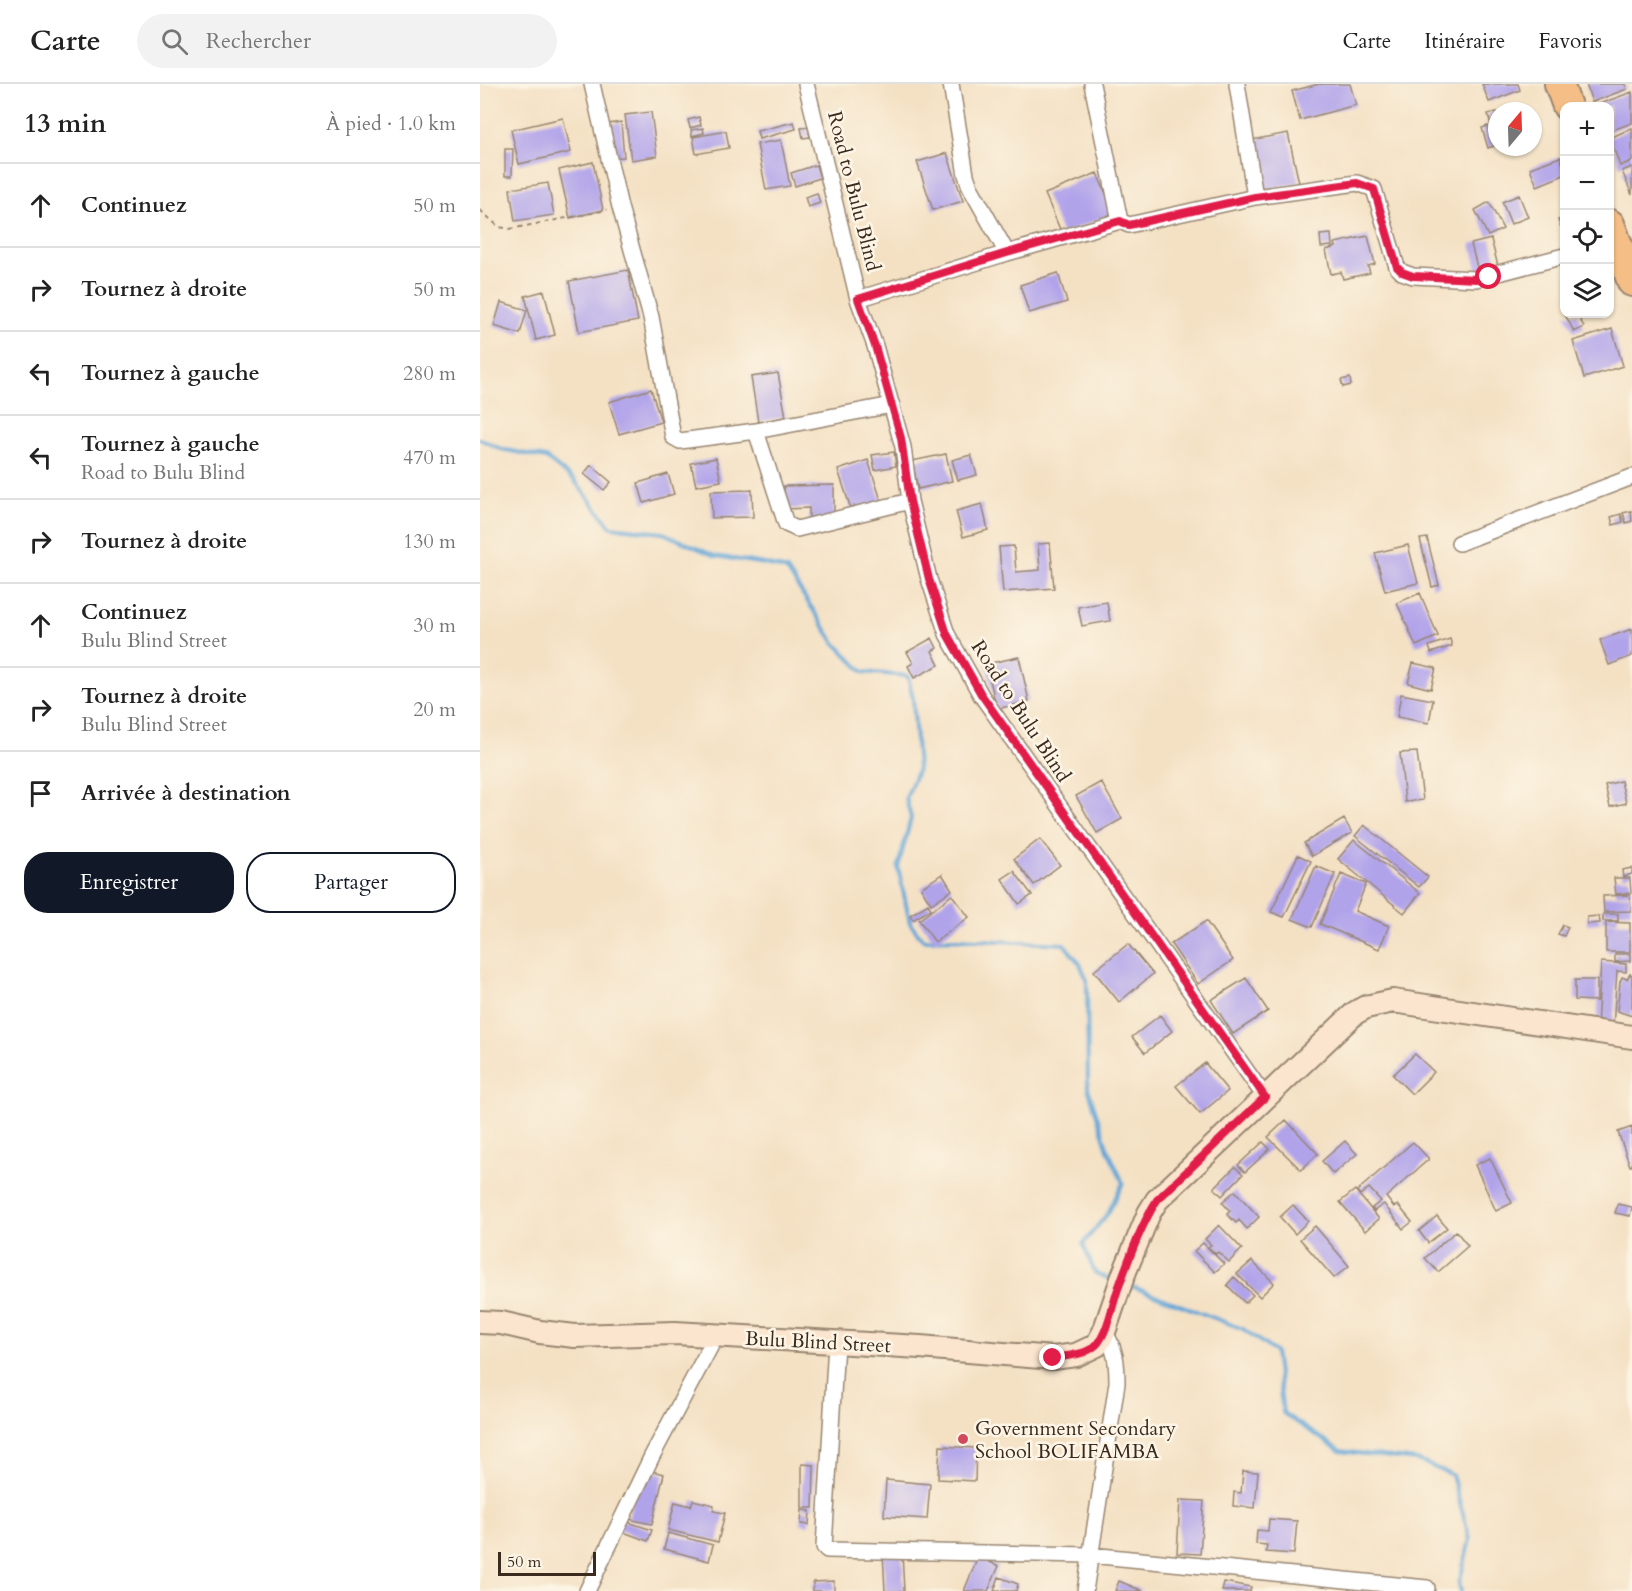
<!DOCTYPE html>
<html lang="fr">
<meta charset="utf-8">
<style>
body{margin:0;font-family:Cardo,serif;background:#f2f2f2;color:#222}
.controls{position:absolute;right:18px;top:18px;display:grid;overflow:hidden;border-radius:12px;box-shadow:0 2px 4px #0004}
.controls button{width:54px;height:54px;display:grid;place-items:center;padding:0;border:0;border-bottom:2px solid #e0e0e0;background:#fff;color:#222;font:30px sans-serif}
.compass{position:absolute;left:1008px;top:18px;width:54px;height:54px;border-radius:50%;background:#fff;box-shadow:0 2px 4px #0004;rotate:19deg}
.scale{position:absolute;left:18px;bottom:15px;width:98px;box-sizing:border-box;padding-left:6px;border:3px solid #3b2a1e;border-top:0;font-size:16px;line-height:21px;white-space:nowrap;color:#3b2a1e;-webkit-text-stroke:4px #fcf5e5;paint-order:stroke}
.stop{position:absolute;width:18px;height:18px;margin:-14px;border:4px solid #e11d48;border-radius:50%;background:#fff}
.stop.end{background:#e11d48;border-color:#fff;box-shadow:0 2px 6px #0008}
.list{margin:0;padding:0;list-style:none}
h2{display:flex;justify-content:space-between;align-items:center;height:78px;margin:0;padding:0 24px;font-size:26px}
h2 small{font-size:20px;font-weight:400;color:#767676}
.list li{display:grid;grid-template-columns:39px 1fr auto;gap:18px;align-items:center;box-sizing:border-box;height:84px;padding:0 24px;border-top:2px solid #e0e0e0}
.list b{display:block;font-size:22px;white-space:nowrap}
.list p{margin:0;font-size:20px;white-space:nowrap;color:#767676}
.list em{font-size:20px;font-style:normal;color:#767676}
.actions{display:flex;gap:12px;padding:18px 24px}
.actions a{flex:1;padding:14px 0;border:2px solid #111827;border-radius:24px;text-align:center;font-size:21px;color:#111827}
.actions .main{background:#111827;color:#fff}
.icon{flex:none;width:33px;height:33px;fill:none;stroke:currentColor;stroke-width:2;stroke-linecap:round;stroke-linejoin:round}
.map{position:relative;flex:none;width:1152px;height:1507px;overflow:hidden}
header{display:flex;align-items:center;gap:36px;box-sizing:border-box;height:84px;padding:0 30px;background:#fff;border-bottom:2px solid #e0e0e0}
header strong{font-size:28px}
nav{display:flex;gap:33px;margin-inline-start:auto;font-size:21px}
.search{width:420px;height:54px;background:#f2f2f2;display:flex;align-items:center;gap:15px;box-sizing:border-box;padding:0 21px;border-radius:33px;color:#767676;font-size:22px}
main{display:flex}
aside{flex:1;background:#fff}
.map>svg:first-child{display:block}
</style>
<header>
<strong>Carte</strong>
<div class="search"><svg class="icon" aria-label="search" viewBox="0 0 24 24"><circle cx="10" cy="10" r="6"/><path d="M15 15l6 6"/></svg>Rechercher</div>
<nav><a>Carte</a><a>Itinéraire</a><a>Favoris</a></nav>
</header>
<main>
<aside>
<h2>13 min<small>À pied · 1.0 km</small></h2>
<ul class="list">
<li><svg class="icon" aria-label="ahead" viewBox="0 0 24 24"><path d="M12 20V5M6 11l6-6 6 6"/></svg><div><b>Continuez</b></div><em>50 m</em></li>
<li><svg class="icon" aria-label="right" viewBox="0 0 24 24"><path d="M7 20v-9h11M14 6l5 5-5 5"/></svg><div><b>Tournez à droite</b></div><em>50 m</em></li>
<li><svg class="icon" aria-label="left" viewBox="0 0 24 24"><path d="M17 20v-9H6M10 6l-5 5 5 5"/></svg><div><b>Tournez à gauche</b></div><em>280 m</em></li>
<li><svg class="icon" aria-label="left" viewBox="0 0 24 24"><path d="M17 20v-9H6M10 6l-5 5 5 5"/></svg><div><b>Tournez à gauche</b><p>Road to Bulu Blind</p></div><em>470 m</em></li>
<li><svg class="icon" aria-label="right" viewBox="0 0 24 24"><path d="M7 20v-9h11M14 6l5 5-5 5"/></svg><div><b>Tournez à droite</b></div><em>130 m</em></li>
<li><svg class="icon" aria-label="ahead" viewBox="0 0 24 24"><path d="M12 20V5M6 11l6-6 6 6"/></svg><div><b>Continuez</b><p>Bulu Blind Street</p></div><em>30 m</em></li>
<li><svg class="icon" aria-label="right" viewBox="0 0 24 24"><path d="M7 20v-9h11M14 6l5 5-5 5"/></svg><div><b>Tournez à droite</b><p>Bulu Blind Street</p></div><em>20 m</em></li>
<li><svg class="icon" aria-label="arrive" viewBox="0 0 24 24"><path d="M6 21V4h12l-3 4 3 4H6"/></svg><div><b>Arrivée à destination</b></div></li>
</ul>
<div class="actions"><a class="main">Enregistrer</a><a>Partager</a></div>
</aside>
<div class="map">
<svg width="1152" height="1507" viewBox="0 0 1152 1507">
<rect width="100%" height="100%" fill="#fcf5e5"/>
<filter id="ink" filterUnits="userSpaceOnUse"><feTurbulence type="fractalNoise" baseFrequency=".0167" numOctaves="2"/><feDisplacementMap in="SourceGraphic" scale="12" xChannelSelector="R" yChannelSelector="G"/><feConvolveMatrix kernelMatrix="1 2 1 2 8 2 1 2 1" color-interpolation-filters="sRGB"/></filter>
<filter id="wash" filterUnits="userSpaceOnUse"><feTurbulence type="fractalNoise" baseFrequency=".008" numOctaves="4" result="noise"/><feDisplacementMap in="SourceGraphic" scale="24" xChannelSelector="R" yChannelSelector="G"/><feGaussianBlur stdDeviation="1.35" result="paint"/><feColorMatrix in="noise" values="0 0 0 0 0 0 0 0 0 0 0 0 0 0 0 0 0 1.4 0 .05"/><feComposite in="paint" operator="in"/></filter>
<g filter="url(#wash)">
<rect width="100%" height="100%" fill="#f4e1c4"/>
<g fill="none" stroke-linecap="round" stroke-linejoin="round">
<path stroke="#61a5d6" stroke-width="4" d="M0,355L21,365L66,374L94,396L131,443L183,449L235,472L285,480L307,486L354,558L383,588L428,592L433,615L438,685L426,714L431,734L418,783L430,839L443,856L476,855L584,860L600,880L607,896L608,1004L628,1066L643,1099L628,1129L603,1160L615,1189L632,1196
M648,1201L763,1245L795,1268L803,1329L860,1367L937,1376L972,1391L990,1455L979,1500L981,1507"/>
</g>
<g id="blocks">
<path fill="#b0a3ea" d="M839,0H870L876,21L820,36L812,7Z
M1002,0H1038L1040,6L1009,18Z
M1106,0H1145L1147,5L1112,18Z
M1152,8V39L1130,47V22H1120L1119,20Z
M171,28L177,72L151,76L145,31Z
M1017,28V60H1016L1008,30Z
M219,33L221,41L210,44L208,36Z
M83,34L91,68L39,80L31,46Z
M141,38L144,73L131,74L128,40Z
M314,38L316,45L279,55L277,47Z
M1008,42L1014,62L1008,64L1002,44Z
M328,43L330,53L323,54L321,44Z
M223,44L224,49L212,52L211,46Z
M1152,44V77L1140,82L1130,54Z
M246,47L249,64L216,70L213,53Z
M808,49L819,99L782,106L771,56Z
M301,56L310,102L286,106L277,60Z
M25,65H33L32,92H25Z
M467,69L483,117L453,126L437,78Z
M1080,73L1084,83V91L1057,102L1050,84Z
M113,78L123,126L90,134L79,86Z
M336,81L340,94L315,102L311,89Z
M1152,83V111L1142,87Z
M617,89L634,129L582,150L565,110Z
M68,99L74,131L35,137L30,105Z
M337,109L340,119L328,123L325,113Z
M1039,111L1048,133L1031,140L1022,118Z
M1009,118L1023,145L1008,152L995,126Z
M1084,133V147H1083L1078,136Z
M851,150L852,162L841,163L840,151Z
M888,152L895,180L888,182L890,189L863,195L861,188L851,190L846,166L856,163L855,159Z
M1011,155L1018,182L998,187L991,160Z
M148,186L158,237L99,248L89,197Z
M578,189L587,218L549,229L540,201Z
M64,207L75,251L56,256L45,212Z
M21,218L47,226L40,250L14,242Z
M1085,230H1097L1104,243L1094,248Z
M1132,245L1143,282L1104,294L1093,257Z
M298,289L306,333L278,338L271,293Z
M870,294L871,301L863,303L861,296Z
M171,305L181,338L139,350L129,318Z
M414,368L416,382L395,386L392,371Z
M466,370L472,397L438,405L432,377Z
M491,371L497,391L478,396L472,376Z
M236,374L241,397L216,402L211,379Z
M388,376L402,419L372,428L358,386Z
M111,381L131,398L124,406L104,390Z
M188,390L194,410L164,419L158,399Z
M354,401V438L329,439V424L305,425L304,402Z
M272,406L273,433L232,434L231,407Z
M502,420L508,446L483,453L476,427Z
M1151,427L1152,437L1146,439L1143,429Z
M1141,430L1143,438L1133,441L1131,433Z
M947,454L959,501L952,503L940,455Z
M570,459L574,504L523,508L519,463L534,462L536,488L560,486L558,460Z
M928,461L938,499L905,507L895,469Z
M940,509L958,552L936,562L917,519Z
M627,518L630,537L602,542L598,523Z
M1152,545V572L1129,581L1120,556Z
M452,554L457,564L452,567L459,581L434,594L428,582L433,579L427,568Z
M970,555L972,562L951,569L949,562Z
M539,573L549,617L517,625L506,580Z
M933,579L956,584L951,605L928,599Z
M921,610L953,616L949,639L917,633Z
M937,668L943,716L925,718L920,669Z
M1141,697L1146,719L1130,723L1125,701Z
M621,698L642,735L617,749L596,712Z
M864,735L872,749L832,772L824,759Z
M884,741L948,793L939,803L875,752Z
M560,755L580,781L554,801L534,775Z
M874,756L940,809L924,829L858,775Z
M818,771L831,777L804,833L791,828Z
M836,782L855,790L832,843L812,835Z
M1152,784V790L1143,793L1142,786Z
M534,787L552,811L539,820L522,795Z
M462,790L472,806L451,820L441,804Z
M861,790L886,800L875,827L909,842L899,865L840,840Z
M1134,794H1150L1151,809L1136,810Z
M472,811L489,833L455,858L439,836Z
M1150,811L1151,827L1124,828L1123,812Z
M448,820L451,825L433,836L430,831Z
M1123,830H1138V837H1123Z
M1119,832L1120,839L1107,840V833Z
M726,837L753,876L718,900L691,860Z
M1126,838L1150,839V868H1126Z
M1083,841L1088,843L1084,852L1078,850Z
M648,860L673,890L639,918L614,887Z
M1135,870H1150V877L1135,878Z
M1121,878L1146,880V888L1137,887L1133,943L1117,942Z
M1150,890L1152,891V932L1137,927L1140,898L1142,893L1147,895Z
M766,894L788,927L753,950L731,916Z
M1095,896H1117V917L1095,916Z
M680,931L692,947L665,969L652,953Z
M935,970L954,988L932,1010L913,991Z
M725,979L748,1007L720,1030L696,1002Z
M806,1036L838,1070L821,1086L788,1053Z
M1152,1043V1082H1150L1138,1048Z
M865,1057L877,1070L853,1090L842,1077Z
M783,1058L790,1065L765,1088L758,1081Z
M933,1058L949,1075L906,1113L914,1123L918,1121L932,1138L923,1145L904,1120L894,1127L892,1124L901,1117L889,1104L880,1111L877,1107Z
M1010,1074L1032,1119L1016,1127L995,1081Z
M755,1083L763,1090L742,1112L734,1104Z
M875,1106L899,1135L885,1147L860,1118Z
M755,1107L779,1133L767,1145L759,1136L756,1139L747,1130L750,1127L742,1118Z
M1138,1120L1152,1123L1150,1132L1135,1129Z
M813,1121L828,1137L815,1150L800,1133Z
M957,1132L967,1144L948,1159L939,1147Z
M739,1141L762,1165L749,1178L738,1168L736,1170L728,1163L731,1161L725,1155Z
M835,1142L869,1182L854,1194L820,1155Z
M976,1147L988,1162L958,1188L945,1174Z
M723,1159L744,1180L735,1188L714,1167Z
M772,1177L794,1199L780,1213L757,1190Z
M754,1193L773,1211L765,1219L747,1201Z
M460,1362L496,1364L495,1397L458,1395Z
M322,1380L334,1381L333,1424H322Z
M160,1384L184,1390L172,1440L148,1435Z
M763,1387L778,1388L775,1424L753,1422L754,1408L761,1409Z
M406,1396L450,1400L447,1435L404,1432Z
M213,1416L234,1421L233,1427L245,1429L238,1458L188,1446L195,1418L211,1422Z
M700,1416L724,1417L720,1470L697,1469Z
M322,1426L330,1427L329,1441L321,1440Z
M139,1435L172,1446L168,1457L135,1445Z
M789,1435L817,1437L814,1470L786,1468L787,1461L776,1460L777,1446L788,1447Z
M188,1449L233,1461L229,1477L184,1465Z
M422,1468L424,1507H405L403,1469Z
M498,1473L519,1482L508,1507H484Z
M519,1493L538,1500L536,1507H514Z
M354,1497V1507H333V1498Z
M639,1497L663,1507H635Z
M744,1498L771,1503L770,1507H742Z"/>
</g>
</g>
<g filter="url(#ink)">
<use href="#blocks" fill-opacity="0" stroke="#988671" stroke-width="1.5"/>
<g fill="none" stroke-linecap="round" stroke-linejoin="round">
<g stroke="#988671" stroke-width="18">
<path id="street" d="M112,0L140,123L171,233L193,353L200,357L276,347L306,440L317,445L430,417
M326,0L378,215L395,262L423,363L430,417L449,495L467,550L501,611L785,1013
M471,0L486,91L490,103L527,169
M612,0L640,137
M757,0L775,113
M378,215L527,169L640,137L649,141L775,113L877,99L894,105L917,183L922,188L933,192L996,195L1084,172
M276,347L412,321
M979,459L1152,393
M356,1259L344,1463L347,1466L610,1471L947,1504
M107,1507L172,1372L236,1252
M605,1507L637,1299C637,1280 636,1264 624,1248"/>
</g>
<g stroke="#988671" stroke-width="26">
<path id="secondary" d="M0,1238L21,1239L60,1248L95,1252L195,1249L440,1263L573,1274L596,1271L617,1261L624,1248L643,1192L669,1129L677,1116L875,929L886,923L913,917L1152,953"/>
</g>
<g stroke="#988671" stroke-width="32">
<path id="highway" d="M1079,0L1087,22
M1130,140L1152,198"/>
</g>
<path stroke="#988671" stroke-width="2" stroke-dasharray="4.5 4.5" stroke-linecap="butt" d="M0,126L19,143L30,145L127,126"/>
<use href="#street" stroke="#fff" stroke-width="15"/>
<use href="#secondary" stroke="#fbe5cf" stroke-width="22"/>
<use href="#highway" stroke="#f6be87" stroke-width="28"/>
</g>
</g>
<g fill="none" stroke-linecap="round" stroke-linejoin="round" filter="url(#ink)">
<path stroke="#e11d48" stroke-width="8" d="M573,1274C587,1272 606,1271 616,1261C627,1251 633,1219 638,1205C649,1175 660,1143 677,1116L785,1013L501,610L467,550L449,495L430,417L421,354L395,262L378,215L527,169L640,137L649,141L775,113L877,99L894,105L917,183L922,188L933,192L996,195L1009,193"/>
</g>
<circle fill="#d1495b" stroke="#fcf5e5" stroke-width="2" cx="483" cy="1355" r="6"/>
<g text-anchor="middle" dominant-baseline="central" stroke-width="5" stroke-linejoin="round" paint-order="stroke">
<g font-size="20" fill="#3b2a1e" stroke="#fcf5e5">
<text transform="translate(374 107) rotate(76)">Road to Bulu Blind</text>
<text transform="translate(541 627) rotate(57)">Road to Bulu Blind</text>
<text transform="translate(338 1258) rotate(3)">Bulu Blind Street</text>
</g>
<g font-size="20" fill="#3b2a1e" stroke="#fcf5e5" text-anchor="start">
<text x="495" y="1344">Government Secondary<tspan x="495" dy="23">School BOLIFAMBA</tspan></text>
</g>
</g>
</svg>
<div class="controls">
<button>+</button>
<button>−</button>
<button><svg class="icon" aria-label="locate" viewBox="0 0 24 24"><circle cx="12" cy="12" r="6"/><path d="M12 2v4M12 18v4M2 12h4M18 12h4"/></svg></button>
<button><svg class="icon" aria-label="layers" viewBox="0 0 24 24"><path d="M12 4l9 5-9 5-9-5zM3 14l9 5 9-5"/></svg></button>
</div>
<svg class="compass" viewBox="-18 -18 36 36"><path d="M0-13l5 13h-10z" fill="#e53935"/><path d="M0 13l5-13h-10z" fill="#767676"/></svg>
<div class="scale">50 m</div>
<div class="stop" style="left:1009px;top:193px"></div>
<div class="stop end" style="left:573px;top:1274px"></div>
</div>
</main>
